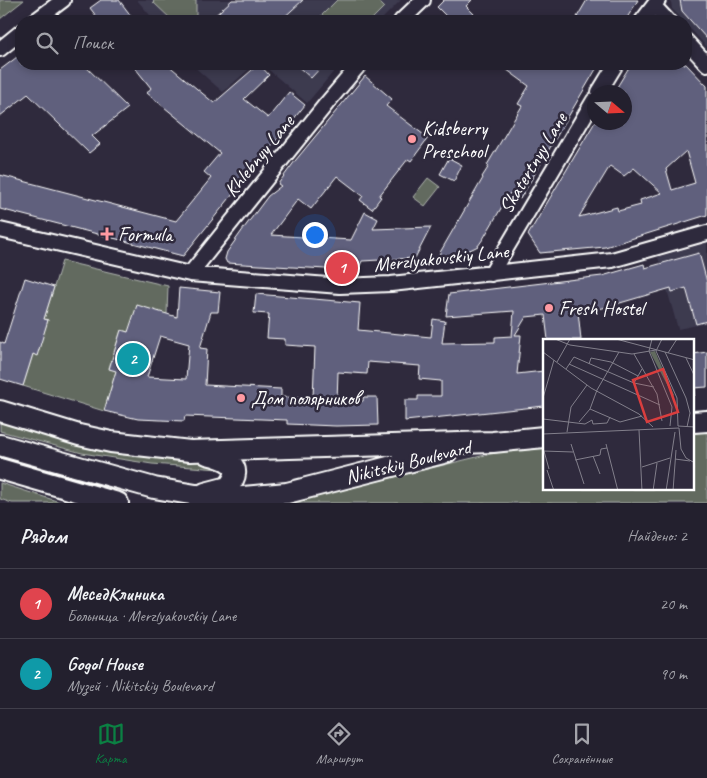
<!DOCTYPE html>
<html lang="ru">
<meta charset="utf-8">
<style>
body{margin:0;font-family:Caveat,sans-serif;background:#2f2d3a;color:#f1f3f6}
.compass{position:absolute;left:587px;top:85px;width:45px;height:45px;border-radius:50%;background:#23202e;box-shadow:0 2px 8px #0003;rotate:109deg}
.you{position:absolute;left:314px;top:234px;width:18px;height:18px;margin:-12px;border:4px solid #fff;border-radius:50%;background:#1a73e8;box-shadow:0 0 0 8px #1a73e833}
.badge{display:grid;place-items:center;width:32px;height:32px;border-radius:50%;background:#0b8043;color:#fff;font-size:16px;font-weight:700}
.pin{position:absolute;translate:-50% -50%;border:2px solid #fff;box-shadow:0 1px 5px #0006}
.list{margin:0;padding:0;list-style:none}
h2{display:flex;justify-content:space-between;align-items:center;height:65px;margin:0;padding:0 20px;font-size:21px}
h2 small{font-size:16px;font-weight:400;color:#a3a3aa}
.list li{display:grid;grid-template-columns:32px 1fr auto;gap:15px;align-items:center;box-sizing:border-box;height:70px;padding:0 20px;border-top:1px solid #403e4a}
.list b{display:block;font-size:19px;white-space:nowrap}
.list p{margin:0;font-size:16px;white-space:nowrap;color:#a3a3aa}
.list em{font-size:16px;font-style:normal;color:#a3a3aa}
.icon{flex:none;width:28px;height:28px;fill:none;stroke:currentColor;stroke-width:2;stroke-linecap:round;stroke-linejoin:round}
.map{position:relative;flex:none;width:707px;height:503px;overflow:hidden}
.search{position:absolute;background:#23202e;box-shadow:0 2px 8px #0003;left:15px;right:15px;top:15px;height:55px;display:flex;align-items:center;gap:12px;box-sizing:border-box;padding:0 18px;border-radius:20px;color:#a3a3aa;font-size:19px}
.sheet{height:205px;background:#23202e}
nav{display:flex;justify-content:space-around;align-items:center;box-sizing:border-box;height:70px;border-top:1px solid #403e4a;background:#23202e;font-size:14px;color:#a3a3aa}
nav a{display:grid;justify-items:center;gap:2px}
nav .on{color:#0b8043}
.map>svg:first-child{display:block}
</style>
<div class="map">
<svg width="707" height="503" viewBox="0 0 707 503">
<rect width="100%" height="100%" fill="#2f2a3d"/>
<filter id="ink" filterUnits="userSpaceOnUse"><feTurbulence type="fractalNoise" baseFrequency=".02" numOctaves="2"/><feDisplacementMap in="SourceGraphic" scale="10" xChannelSelector="R" yChannelSelector="G"/><feConvolveMatrix kernelMatrix="1 2 1 2 8 2 1 2 1" color-interpolation-filters="sRGB"/></filter>
<g filter="url(#ink)">
<path fill="#3e3a50" d="M137,0H401L380,21H155Z
M671,0H707V47L686,24V21H684L672,9Z
M191,64H255L223,92Z
M262,64H340L307,103Z
M707,243V323L678,329L658,257Z"/>
<path fill="#626b5f" stroke="#b0b5af" d="M0,0H24L0,19Z
M155,0H196V18L192,21H173L153,2Z
M337,0H377L384,7L370,21H316Z
M428,178L440,187L425,206L413,197Z
M62,261L168,286L167,314L128,332L121,330L109,368L116,371L104,411L23,386L33,354L36,355L48,320L44,319Z
M0,420L218,461L221,468L219,469L152,464L82,453L0,431Z
M707,432V503H287L481,456L506,451L544,447V489H693V433Z
M0,483L63,503H12L0,499Z"/>
<path fill="#61607d" stroke="#fff" fill-rule="evenodd" d="M101,0H119L135,21H100L90,8Z
M232,0H303L280,21H209Z
M444,0H472L466,6L481,21H451L437,7Z
M587,0H638L625,21H583L577,17Z
M680,0H707V39L682,11Z
M21,54V64H83L128,108L92,136L100,144L89,153L28,94L0,116V70Z
M132,64H167L214,103L259,64L269,75L244,99L268,118L289,92L305,105L183,256L0,209V175L176,221L211,178L204,172L220,153L147,93L151,88Z
M295,64H324L311,78Z
M499,64H599L520,199L510,193L483,239L478,246L460,255L438,256L483,178L482,177L489,166L487,165L522,106L518,104L529,86Z
M631,64H686L707,86V215L605,247L540,253L528,235L595,122H624V92H614ZM686,151L695,183L672,190L666,169ZM610,166L624,176L634,168L662,193L640,200L641,205L618,211L617,207L579,217Z
M365,76L392,99L386,106L428,138L411,161L408,159L379,196L381,197L372,209L360,200L363,196L337,176L311,209L298,199L271,235L351,240L365,212L378,219L373,229L431,227L415,258L362,261L358,271L227,263L225,259L227,252L244,228L268,196L281,186L278,184L295,161Z
M449,158L462,165L454,181L440,174Z
M699,253L707,282V321L696,324L686,288L672,292L671,288L603,308L578,311L581,340H548L545,315L526,317L515,335H521L517,374L544,371V406L405,421V400H418V396H441V381L419,379L420,366L368,362L367,374L338,372L337,401H363V397H377L378,425L336,426L287,424V420L185,416L184,421L138,419L104,411L116,371L109,369L121,330L128,332L137,305L177,317L179,288L220,292L218,312H211L200,348L207,349L205,385L281,389V397L313,398L315,347L285,345V339L267,338L269,314L254,313L256,294L360,303L358,330L431,337L433,319L445,321L442,343L495,342V337L512,336L514,311L446,316L449,294L602,276L644,264L645,268ZM160,336L189,344L186,379L147,377Z
M25,278L54,287L44,319L48,320L37,356L33,354L23,386L0,379V342L4,344Z
M707,352V387L693,388V354Z"/>
<g fill="none" stroke-linecap="round" stroke-linejoin="round">
<g stroke="#fff" stroke-width="18">
<path id="minor" d="M654,6L668,21
M35,21L63,0
M401,21L423,0
M642,21L658,0
M686,41L707,64
M0,49L21,32
M599,92L616,64
M0,230L190,274L340,286L391,284L612,260L707,233
M190,274L327,103L360,64
M491,274L594,100"/>
</g>
<g stroke="#fff" stroke-width="24">
<path id="secondary" d="M0,411L79,435L111,442L190,451L493,442L544,437
M693,422L707,421
M0,445L154,488L196,495L232,498L287,493L447,452
M0,469L118,503
M205,493L228,487C247,465 224,458 207,454"/>
</g>
<use href="#minor" stroke="#2f2a3d" stroke-width="14"/>
<use href="#secondary" stroke="#2f2a3d" stroke-width="20"/>
</g>
</g>
<g fill="#ff9aa2" stroke="#2f2a3d" stroke-width="2">
<circle cx="412" cy="139" r="5"/>
<path d="M104.5 226.5h5v5h5v5h-5v5h-5v-5h-5v-5h5z"/>
<circle cx="549" cy="308" r="5"/>
<circle cx="241" cy="398" r="5"/>
</g>
<g text-anchor="middle" dominant-baseline="central" stroke-width="5" stroke-linejoin="round" paint-order="stroke">
<g font-size="20" fill="#fff" stroke="#2f2a3d" text-anchor="start">
<text x="422" y="128">Kidsberry<tspan x="422" dy="23">Preschool</tspan></text>
<text x="118" y="234">Formula</text>
<text x="559" y="308">Fresh Hostel</text>
<text x="251" y="398">Дом полярников</text>
</g>
<g font-size="20" fill="#fff" stroke="#2f2a3d">
<text transform="translate(259 156) rotate(-51)">Khlebnyy Lane</text>
<text transform="translate(533 163) rotate(-59)">Skatertnyy Lane</text>
<text transform="translate(441 258) rotate(-6)">Merzlyakovskiy Lane</text>
<text transform="translate(408 462) rotate(-14)">Nikitskiy Boulevard</text>
</g>
</g>
<g transform="translate(543 339)">
<rect width="151" height="151" fill="#2f2a3d"/>
<path d="M112,12L131,56L130,57L107,13Z" fill="#626b5f"/>
<path fill="none" stroke="#827f8b" stroke-width="1" d="M12,0L27,6L89,15L113,11M73,0L152,21M109,0L106,12L129,68L127,87M119,0L113,12L134,59L135,87M0,13L48,49L96,75L110,88M122,13L143,59L147,74L144,88M125,14L134,0M91,15L114,55L119,82M143,19L151,36L152,57M14,23L27,0M26,25L117,66M46,25L48,19L68,23L95,37M23,30L31,18L91,44L111,48M91,44L99,30M0,59L11,21M47,70L77,83L99,77M0,80L42,85L49,81L50,85L64,84L67,78M36,83L47,70L54,51L76,13M135,87L152,88M96,91L99,152M24,93L28,68L44,46M0,95L136,89L138,110L143,119L152,124M28,105L41,145M63,105L75,152M0,112L30,113M1,112L6,130M50,117L57,135M132,120L147,122M32,121L57,116L58,110L64,109M99,128L127,119M4,131L11,152M110,152L114,124M123,152L132,93M130,152L133,111"/>
<path fill="#da3e3e" fill-opacity="0.15" stroke="#da3e3e" stroke-width="2.5" d="M120,30L135,73L104,83L90,41Z"/>
<rect width="151" height="151" fill="none" stroke="#fff" stroke-width="2.5"/>
</g>
</svg>
<svg class="compass" viewBox="-18 -18 36 36"><path d="M0-13l5 13h-10z" fill="#e53935"/><path d="M0 13l5-13h-10z" fill="#a3a3aa"/></svg>
<div class="you"></div>
<div class="pin badge" style="left:342px;top:268px;background:#e0444e">1</div>
<div class="pin badge" style="left:133px;top:359px;background:#0f9aa8">2</div>
<div class="search"><svg class="icon" aria-label="search" viewBox="0 0 24 24"><circle cx="10" cy="10" r="6"/><path d="M15 15l6 6"/></svg>Поиск</div>
</div>
<section class="sheet">
<h2>Рядом<small>Найдено: 2</small></h2>
<ul class="list">
<li><span class="badge" style="background:#e0444e">1</span><div><b>МеседКлиника</b><p>Больница · Merzlyakovskiy Lane</p></div><em>20 m</em></li>
<li><span class="badge" style="background:#0f9aa8">2</span><div><b>Gogol House</b><p>Музей · Nikitskiy Boulevard</p></div><em>90 m</em></li>
</ul>
</section>
<nav>
<a class="on"><svg class="icon" aria-label="map" viewBox="0 0 24 24"><path d="M3 6l6-2 6 2 6-2v14l-6 2-6-2-6 2zM9 4v14M15 6v14"/></svg>Карта</a>
<a><svg class="icon" aria-label="directions" viewBox="0 0 24 24"><path d="M12 3l9 9-9 9-9-9zM9 14v-3h6M13 9l2 2-2 2"/></svg>Маршрут</a>
<a><svg class="icon" aria-label="saved" viewBox="0 0 24 24"><path d="M7 4h10v16l-5-4-5 4z"/></svg>Сохранённые</a>
</nav>
